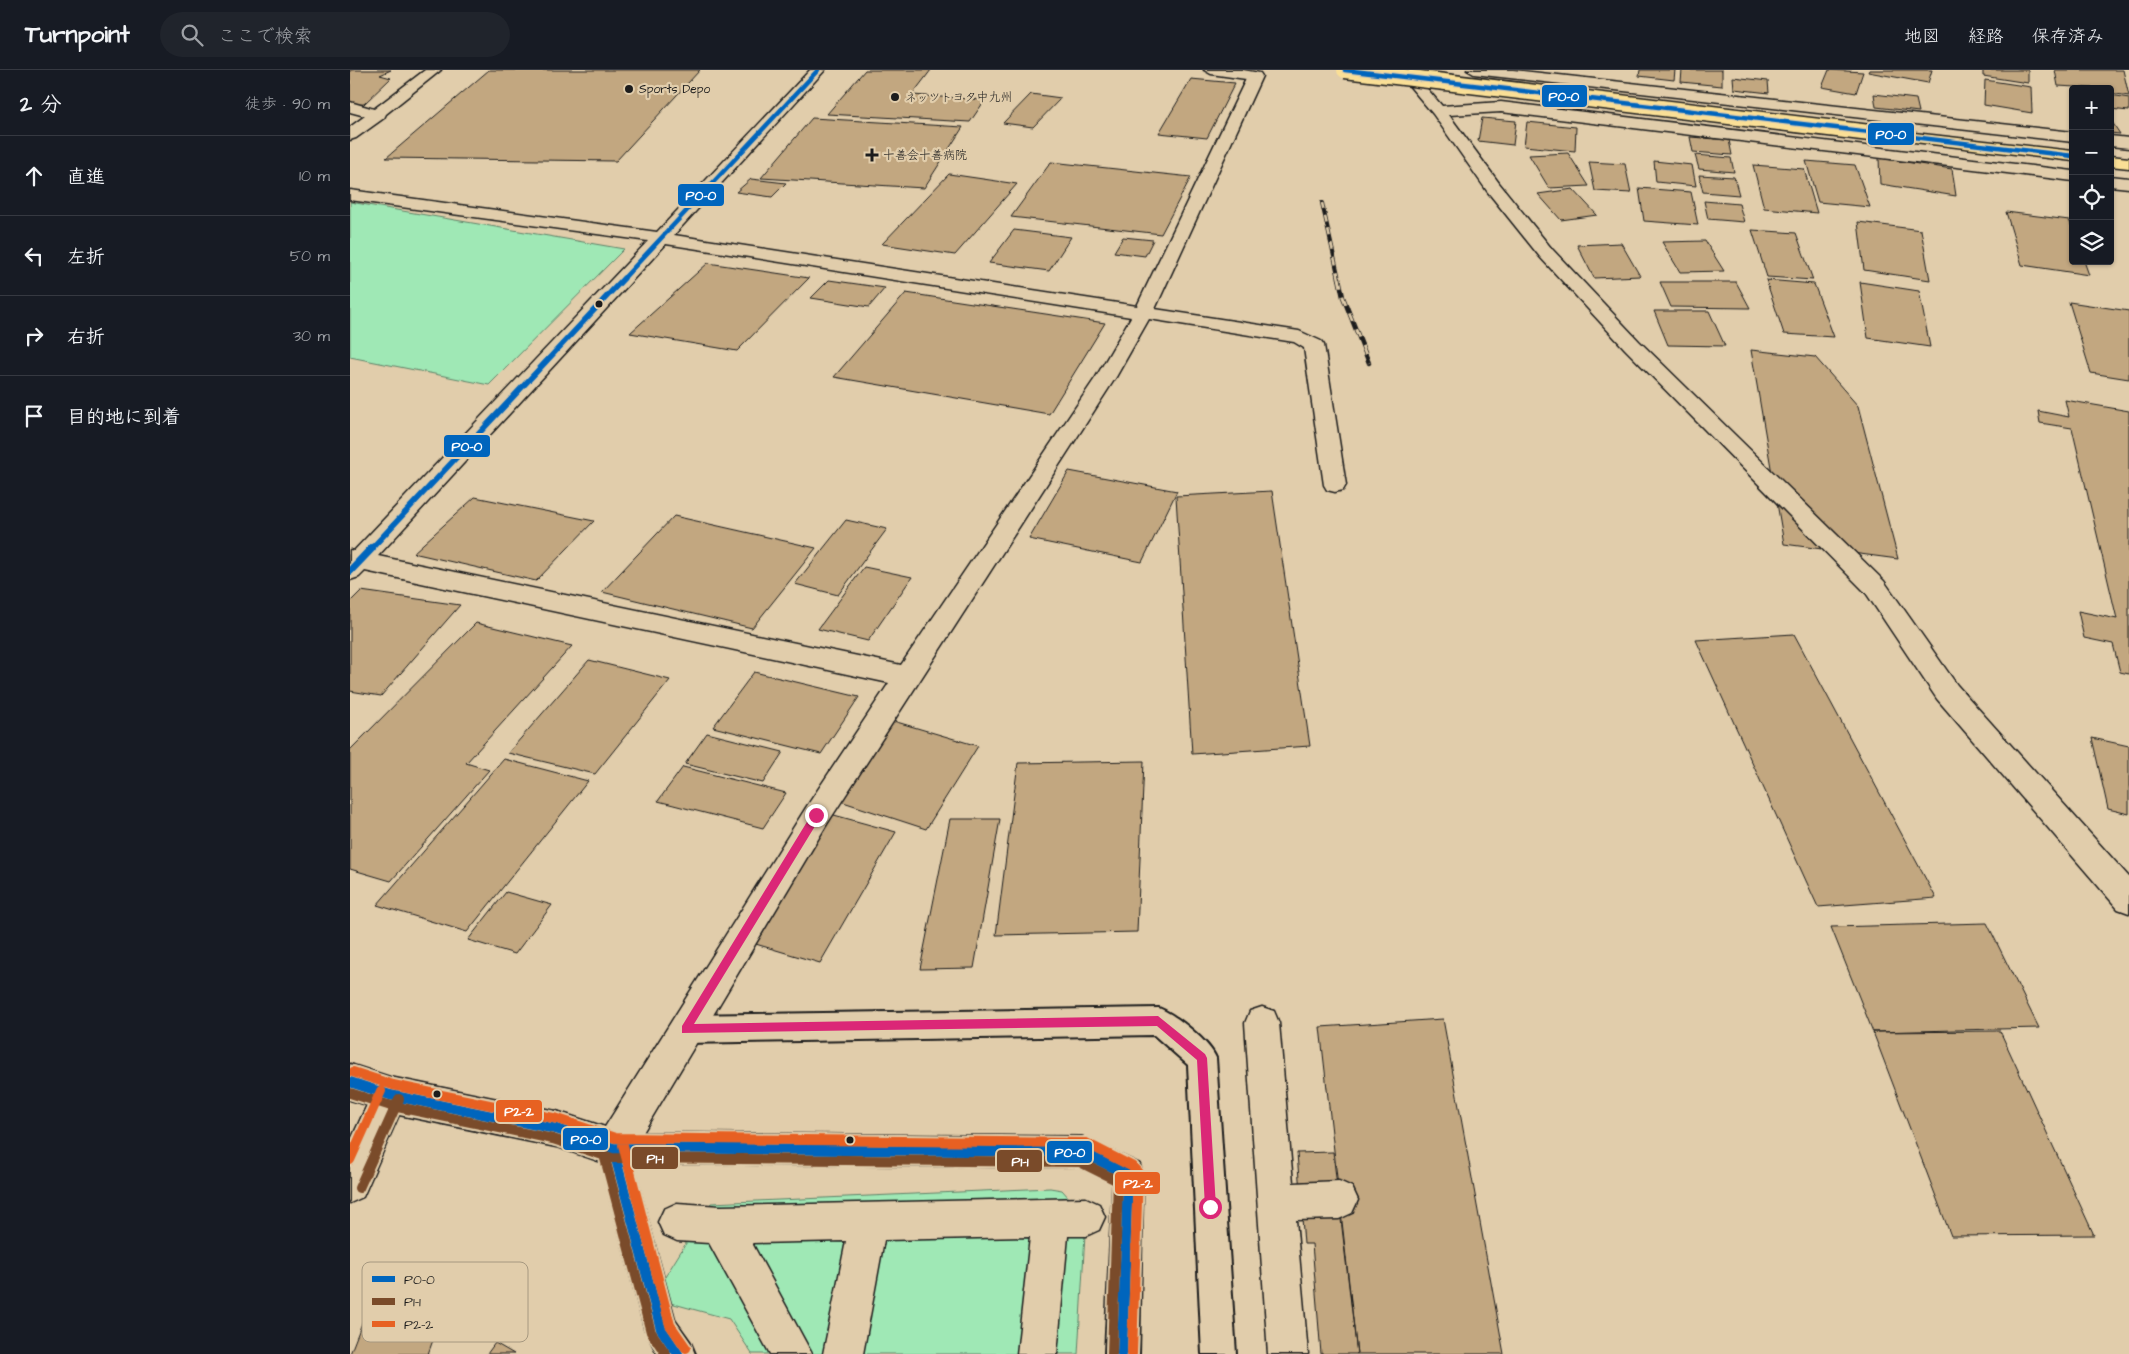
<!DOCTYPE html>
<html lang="ja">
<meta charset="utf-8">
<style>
body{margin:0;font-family:"Architects Daughter","Klee One",sans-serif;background:#20242c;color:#f1f3f6}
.controls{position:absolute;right:15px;top:15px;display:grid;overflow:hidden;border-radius:5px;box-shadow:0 1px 4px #0004}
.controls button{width:45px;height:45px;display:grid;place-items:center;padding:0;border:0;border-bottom:1px solid #363941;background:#171b24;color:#f1f3f6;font:25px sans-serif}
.stop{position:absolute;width:15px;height:15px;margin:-11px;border:4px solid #db2777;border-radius:50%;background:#fff}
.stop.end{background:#db2777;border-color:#fff;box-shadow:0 1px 5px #0008}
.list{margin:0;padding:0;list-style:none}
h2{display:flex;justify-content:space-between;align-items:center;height:65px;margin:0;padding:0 20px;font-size:21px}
h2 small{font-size:16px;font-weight:400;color:#9ea1a6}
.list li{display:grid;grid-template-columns:32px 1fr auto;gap:15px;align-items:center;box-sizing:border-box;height:80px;padding:0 20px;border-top:1px solid #363941}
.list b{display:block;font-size:19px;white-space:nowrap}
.list em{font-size:16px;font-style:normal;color:#9ea1a6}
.icon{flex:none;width:28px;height:28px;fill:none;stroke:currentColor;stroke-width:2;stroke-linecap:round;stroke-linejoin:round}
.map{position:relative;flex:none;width:1779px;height:1284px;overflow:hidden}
header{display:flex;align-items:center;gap:30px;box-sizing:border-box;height:70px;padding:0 25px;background:#171b24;border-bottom:1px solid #363941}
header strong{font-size:24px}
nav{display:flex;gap:28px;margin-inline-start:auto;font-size:18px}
.search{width:350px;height:45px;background:#20242c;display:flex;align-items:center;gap:12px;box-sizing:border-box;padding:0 18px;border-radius:28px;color:#9ea1a6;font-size:19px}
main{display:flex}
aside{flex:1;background:#171b24}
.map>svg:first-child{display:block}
</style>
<header>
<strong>Turnpoint</strong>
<div class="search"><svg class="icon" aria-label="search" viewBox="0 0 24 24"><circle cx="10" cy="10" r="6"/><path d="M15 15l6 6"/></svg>ここで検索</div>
<nav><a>地図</a><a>経路</a><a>保存済み</a></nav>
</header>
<main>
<aside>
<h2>2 分<small>徒歩 · 90 m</small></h2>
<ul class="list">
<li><svg class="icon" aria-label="ahead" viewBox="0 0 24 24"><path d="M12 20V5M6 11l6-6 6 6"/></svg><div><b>直進</b></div><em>10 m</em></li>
<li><svg class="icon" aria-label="left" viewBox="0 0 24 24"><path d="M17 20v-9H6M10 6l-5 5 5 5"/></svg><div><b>左折</b></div><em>50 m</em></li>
<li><svg class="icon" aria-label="right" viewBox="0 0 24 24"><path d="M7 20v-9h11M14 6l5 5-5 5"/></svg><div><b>右折</b></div><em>30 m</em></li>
<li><svg class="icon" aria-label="arrive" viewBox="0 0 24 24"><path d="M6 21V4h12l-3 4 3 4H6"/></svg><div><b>目的地に到着</b></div></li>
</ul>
</aside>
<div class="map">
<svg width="1779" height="1284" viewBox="0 0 1779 1284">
<rect width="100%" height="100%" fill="#e1cdab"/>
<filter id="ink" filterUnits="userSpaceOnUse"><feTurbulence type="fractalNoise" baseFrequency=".02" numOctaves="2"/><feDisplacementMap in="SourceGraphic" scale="10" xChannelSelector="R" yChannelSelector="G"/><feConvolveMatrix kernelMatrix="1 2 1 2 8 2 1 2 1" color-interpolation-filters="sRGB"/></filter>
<g filter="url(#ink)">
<path fill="#9fe8b5" stroke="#5e8268" d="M0,132L274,179L139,315L0,287Z
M700,1118L712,1120L736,1147L728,1284H402L379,1249L302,1228L361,1133Z"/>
<path fill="#c2a780" stroke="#1c1c1c" d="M0,0H41L30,5L41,8L14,34L3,35L0,34Z
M139,0H350L266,91L36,88Z
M515,0H581L562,25L635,30L620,52L477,44Z
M1290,0H1325L1324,10L1289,6Z
M1332,0H1372V16L1331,12Z
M1479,0L1513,2L1506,23L1472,17Z
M1519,0H1582L1578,13L1518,2Z
M1633,0H1678V13L1633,6Z
M1705,0H1773L1779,26L1760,23V19L1708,16Z
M1383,7L1418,11L1419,23L1384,19Z
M841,9L885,13L857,68L809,63Z
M1635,10L1681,17L1682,43L1634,35Z
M681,24L711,28L683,57L653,53Z
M1524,24L1566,29L1569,42L1526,37Z
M1760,25L1779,28V41L1760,39Z
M462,48L613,57L574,118L411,108Z
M1132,48L1166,51L1163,75L1128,71Z
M1760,49L1770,64L1760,63Z
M1177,52L1226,57L1225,81L1174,76Z
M1340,67L1379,70L1382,85L1343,82Z
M1218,83L1239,116L1199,118L1179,85Z
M1345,85L1381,88L1384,102L1349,99Z
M1529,88L1602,99L1606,126L1530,114Z
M1304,91L1342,95L1346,116L1306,112Z
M1456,91L1505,95L1520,137L1468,132Z
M701,92L841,107L811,164L661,147Z
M1239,92L1275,94L1281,123L1245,121Z
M1403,95L1454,99L1467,143L1414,138Z
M599,104L667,114L605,185L532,174Z
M1349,105L1384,107L1389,125L1353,122Z
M401,109L436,113L422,127L386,122Z
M1289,118L1341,122L1348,155L1294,151Z
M1223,119L1247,145L1211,150L1188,124Z
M1354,131L1389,134L1394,152L1358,149Z
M1656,142L1719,150L1723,160V191H1734L1739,205L1672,195Z
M1508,152L1571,160L1580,210L1514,200Z
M664,160L721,167L699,201L639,193Z
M1402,160L1446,163L1463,210L1417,207Z
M773,167L803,170L795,186L764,182Z
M1355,171L1374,201L1330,202L1312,172Z
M1271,173L1290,206L1244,208L1227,175Z
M358,193L459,208L387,281L280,263Z
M479,210L535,218L519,237L461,228Z
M1416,210L1464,214L1484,267L1434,264Z
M1310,212H1386L1400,238L1321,237Z
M1510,212L1569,221L1580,277L1518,268Z
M556,223L755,253L699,344L484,307Z
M1719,232L1779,241V309L1741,303Z
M1304,241H1359L1375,276L1318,275Z
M1401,280L1465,287L1508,336L1548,489L1434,474Z
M1715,330L1779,341V604L1770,602L1763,574L1734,568L1728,541L1767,549L1722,358L1690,353L1688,341L1719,347Z
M719,401L827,421L792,492L679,469Z
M922,421L960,676L842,684L826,426Z
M125,427L244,451L186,511L63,483Z
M324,446L466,478L402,558L252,522Z
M496,450L537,459L488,525L445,514Z
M514,497L562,507L518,571L468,559Z
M11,521L110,535L31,626L0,621V532Z
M126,553L222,576L116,693L139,700L41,811L0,799V680Z
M1444,564L1586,828L1468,837L1346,570Z
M239,590L320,610L245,704L158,683Z
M404,602L509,627L471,684L363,657Z
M540,650L628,676L576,759L484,729Z
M357,663L433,682L413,713L335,694Z
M1742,668L1779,676V744L1758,739Z
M154,689L238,711L117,862L27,835Z
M794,691L787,862L646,865L668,693Z
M333,697L436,723L413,758L308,731Z
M473,742L546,762L470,893L392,870Z
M600,749H650L624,898L570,899Z
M156,822L202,835L165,884L118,870Z
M1637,853L1689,958L1523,962L1481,857Z
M1093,949L1154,1284H1007L970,957Z
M1650,961L1744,1165L1601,1166L1523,962Z
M983,1082L1007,1284H971L962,1174H954L947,1083Z
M98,1228L78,1284H0L19,1235Z
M145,1273L164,1284H137Z"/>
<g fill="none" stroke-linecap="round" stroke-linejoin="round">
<g stroke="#1c1c1c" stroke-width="4">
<path id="lane" d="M809,938C826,945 859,971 866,988L886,1284H852L838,995L804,965L335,973L325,969L321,959L325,949L335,945Z
M263,1063L732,1067L789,1094L793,1105L789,1284H755L763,1113L730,1097L282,1093L325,1251L340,1272L345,1284H308L295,1259L248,1078L252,1067Z"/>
</g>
<g stroke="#1c1c1c" stroke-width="3">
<path id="street" d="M75,0H91L36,44L34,48L6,68L0,70V57L15,46L0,42V32L24,39Z
M460,0H475L324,165L787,236L896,9L861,4L854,0H893L910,3L912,6L805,239L949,261L971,271L974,275L996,415L993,420L985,422L977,420L974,415L954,278L944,272L799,249L766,307L477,754L276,1091L263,1096L193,1072L188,1059L193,1046L206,1041L255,1057L457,736L539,613L15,501L9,507L0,510V485L298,171L0,130V120L307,162ZM316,174L781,247L746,307L551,595L28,486Z
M1046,0H1061L1092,36L1151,32L1723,101V111L1151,42L1099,45L1149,113L1202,179L1289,271L1534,511L1607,615L1779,807V843L1768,839L1587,629L1516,523L1275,279L1190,187L1137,121L1083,44Z
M1117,0H1163L1723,62V72L1124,4Z
M1760,66L1779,68V78L1760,76Z
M1760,106L1779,108V118L1760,116Z
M912,937L924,941L929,953L943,1113L989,1111L1002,1117L1008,1130L1002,1143L989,1149L946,1150L958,1284H918L895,953L900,941Z
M736,1128L749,1134L755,1147L749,1160L736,1166H718L707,1284H667L680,1167L534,1170L513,1284H473L496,1171L402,1173L462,1284H420L359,1173L327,1171L314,1165L308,1152L314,1139L327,1133L370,1136Z"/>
</g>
<g stroke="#1c1c1c" stroke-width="3">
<path id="secondary" d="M0,480L18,485L21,491L18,497L9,500L0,498Z
M0,994L40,1007L206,1041L219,1046L224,1059L219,1072L206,1077L49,1045L13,1127L0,1133V1072L17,1035L0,1030Z"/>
</g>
<g stroke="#1c1c1c" stroke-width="3">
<path id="highway" d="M1520,58L1723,81V91L1514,66L1512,63Z
M1760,86L1779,88V98L1760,96Z"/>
</g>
<use href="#lane" fill="#e1cdab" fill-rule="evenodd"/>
<use href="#street" fill="#e1cdab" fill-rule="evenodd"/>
<use href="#secondary" fill="#e1cdab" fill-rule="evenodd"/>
<use href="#highway" fill="#fadf96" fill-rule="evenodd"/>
<g stroke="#1c1c1c" stroke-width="4">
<path id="rail-far1" d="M972,133L989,209"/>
</g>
<g stroke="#1c1c1c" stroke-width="4.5">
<path id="rail" d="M989,208L993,227L1019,293"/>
</g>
<use href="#rail-far1" stroke="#e1cdab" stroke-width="2.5" stroke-dasharray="7" stroke-linecap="butt"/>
<use href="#rail" stroke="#e1cdab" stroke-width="3" stroke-dasharray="9" stroke-linecap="butt"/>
<g stroke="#1c1c1c" stroke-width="19" stroke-linecap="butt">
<path id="highway-bridge" d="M995,0L1520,63"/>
</g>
<use href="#highway-bridge" stroke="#fadf96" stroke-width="16"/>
<g stroke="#e1cdab" stroke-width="7">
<path id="bus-1-far3" d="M995,0L1723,86
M273,209L468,0"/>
</g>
<g stroke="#e1cdab" stroke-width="9">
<path id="bus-1-far2" d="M21,479L274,208"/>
</g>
<g stroke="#e1cdab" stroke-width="11">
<path id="bus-1-far1" d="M0,501L22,478"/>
</g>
<g stroke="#e1cdab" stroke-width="14">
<path id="bus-1" d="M0,1012L40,1025L206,1059L263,1078L732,1082L778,1105L772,1284
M263,1078L311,1259L328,1284"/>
</g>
<g stroke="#e1cdab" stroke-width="14">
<path id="bus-2" d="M0,1023L38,1035L203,1069L262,1088L730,1092L768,1111L762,1284
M253,1081L301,1262L316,1284
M9,1118L49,1029"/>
</g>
<g stroke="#e1cdab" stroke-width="14">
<path id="bus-3" d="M3,1002L43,1015L208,1049L265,1068L736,1073L783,1097L788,1103L782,1284
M273,1075L320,1255L336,1278
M0,1090L31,1021"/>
</g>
<use href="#bus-1-far3" stroke="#0065bd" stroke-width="4.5"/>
<use href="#bus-1-far2" stroke="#0065bd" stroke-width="5.5"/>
<use href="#bus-1-far1" stroke="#0065bd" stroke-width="8"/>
<use href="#bus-1" stroke="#0065bd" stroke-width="10"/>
<use href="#bus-2" stroke="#7a4b2a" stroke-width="10"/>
<use href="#bus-3" stroke="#e76122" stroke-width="10"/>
</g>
</g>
<path fill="#db2777" d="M466,741L471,745L470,748L344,954L808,946L855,984L857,988L866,1137L864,1141L860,1143L855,1137L847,990L807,956L332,963V956L463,742Z"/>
<g fill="#1c1c1c" stroke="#e1cdab" stroke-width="2">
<circle cx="279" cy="19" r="5"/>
<circle cx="545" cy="27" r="5"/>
<path d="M519.5 77.5h5v5h5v5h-5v5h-5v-5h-5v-5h5z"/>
<circle cx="249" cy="234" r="4.5"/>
<circle cx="87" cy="1024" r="4.5"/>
<circle cx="500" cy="1070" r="4.5"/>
</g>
<g text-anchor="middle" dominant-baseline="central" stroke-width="4.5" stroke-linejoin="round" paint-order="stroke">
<g font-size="12" fill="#1c1c1c" stroke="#e1cdab" text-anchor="start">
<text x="289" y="19">Sports Depo</text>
<text x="555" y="27">ネッツトヨタ中九州</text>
<text x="533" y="85">十善会十善病院</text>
</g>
</g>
<rect x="12" y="1192" width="166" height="80" rx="8" fill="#e1cdab" stroke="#a69880" stroke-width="1"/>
<rect x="22" y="1206" width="23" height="6" fill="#0065bd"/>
<rect x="22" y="1228" width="23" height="7" fill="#7a4b2a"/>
<rect x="22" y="1251" width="23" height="6" fill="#e76122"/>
<g font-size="14" fill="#1c1c1c">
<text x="54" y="1214">P0-0</text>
<text x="54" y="1236">P1-1</text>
<text x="54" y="1259">P2-2</text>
</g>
<g stroke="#e1cdab" stroke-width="2">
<rect x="1191" y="14" width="47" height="24" rx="5" fill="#0065bd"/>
<rect x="1517" y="52" width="48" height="24" rx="5" fill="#0065bd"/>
<rect x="327" y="113" width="48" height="24" rx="5" fill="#0065bd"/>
<rect x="93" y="364" width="48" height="24" rx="5" fill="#0065bd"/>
<rect x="145" y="1029" width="48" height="24" rx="5" fill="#e76122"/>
<rect x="212" y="1057" width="47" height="24" rx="5" fill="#0065bd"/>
<rect x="696" y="1070" width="47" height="24" rx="5" fill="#0065bd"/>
<rect x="281" y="1076" width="48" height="24" rx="5" fill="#7a4b2a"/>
<rect x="646" y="1079" width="47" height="24" rx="5" fill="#7a4b2a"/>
<rect x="764" y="1101" width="47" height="24" rx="5" fill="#e76122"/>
</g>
<g font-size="14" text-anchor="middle" font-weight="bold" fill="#fff">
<text x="1214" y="31">P0-0</text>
<text x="1541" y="69">P0-0</text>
<text x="351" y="130">P0-0</text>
<text x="117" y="381">P0-0</text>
<text x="169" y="1046">P2-2</text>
<text x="236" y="1074">P0-0</text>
<text x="720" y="1087">P0-0</text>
<text x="305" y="1093">P1-1</text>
<text x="670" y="1096">P1-1</text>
<text x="788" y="1118">P2-2</text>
</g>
</svg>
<div class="controls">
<button>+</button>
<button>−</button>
<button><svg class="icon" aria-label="locate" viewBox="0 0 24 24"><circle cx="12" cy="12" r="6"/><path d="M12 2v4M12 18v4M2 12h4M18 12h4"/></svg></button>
<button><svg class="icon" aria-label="layers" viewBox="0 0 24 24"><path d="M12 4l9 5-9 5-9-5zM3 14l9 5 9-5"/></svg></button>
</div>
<div class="stop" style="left:860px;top:1137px"></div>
<div class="stop end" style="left:466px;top:745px"></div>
</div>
</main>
